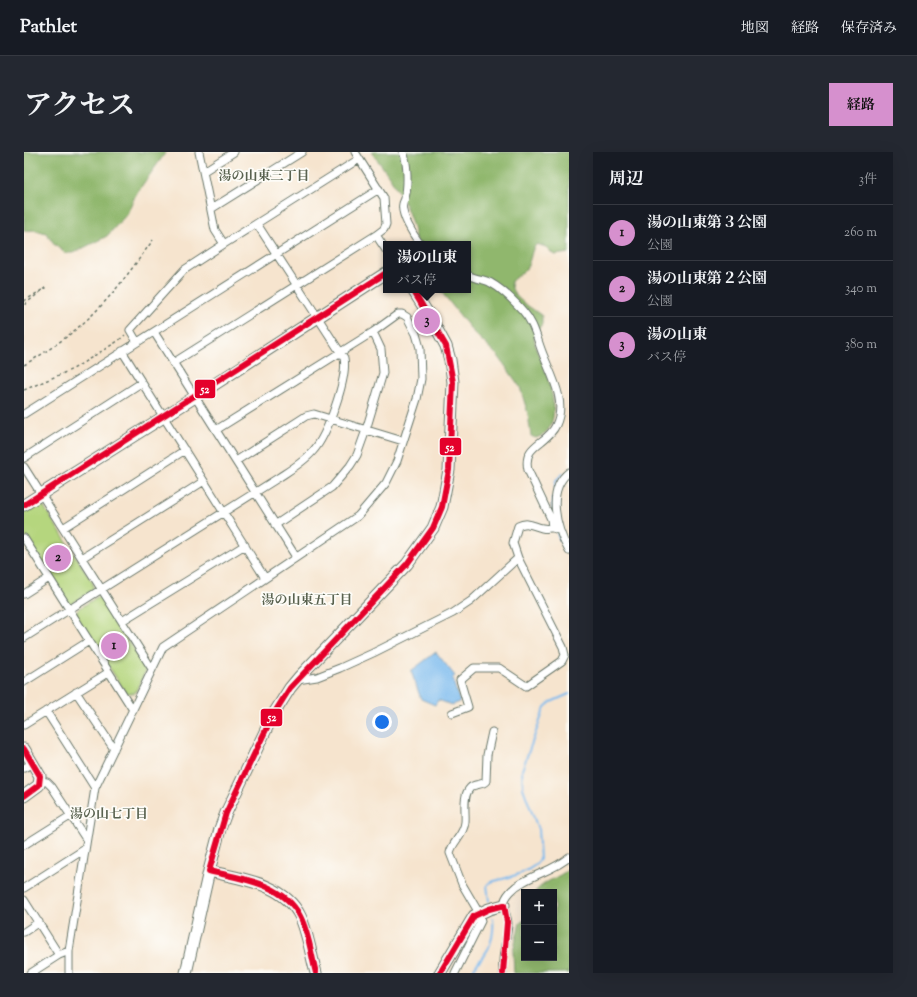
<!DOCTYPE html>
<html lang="ja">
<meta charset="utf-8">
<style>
body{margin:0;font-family:"Sorts Mill Goudy","Noto Serif JP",serif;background:#242831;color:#f1f3f6}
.controls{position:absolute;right:12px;bottom:12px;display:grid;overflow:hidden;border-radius:0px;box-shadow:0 4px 16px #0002}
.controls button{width:36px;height:36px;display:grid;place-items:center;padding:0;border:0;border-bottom:1px solid #363941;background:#171b24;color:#f1f3f6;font:20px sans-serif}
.you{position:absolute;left:358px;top:570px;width:14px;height:14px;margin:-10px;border:3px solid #fff;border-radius:50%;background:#1a73e8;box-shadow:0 0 0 6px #1a73e833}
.badge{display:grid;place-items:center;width:26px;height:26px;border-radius:50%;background:#d690ce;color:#111;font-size:13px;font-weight:700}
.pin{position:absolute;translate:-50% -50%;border:2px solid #fff;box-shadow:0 1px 4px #0006}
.popup{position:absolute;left:359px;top:89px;width:88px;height:52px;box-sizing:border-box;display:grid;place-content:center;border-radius:0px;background:#171b24;filter:drop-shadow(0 1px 3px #0005);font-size:13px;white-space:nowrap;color:#9ea1a6}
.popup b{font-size:15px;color:#f1f3f6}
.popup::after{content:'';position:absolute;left:50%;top:100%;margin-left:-8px;border:8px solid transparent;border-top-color:#171b24}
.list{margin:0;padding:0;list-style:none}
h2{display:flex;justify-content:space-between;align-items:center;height:52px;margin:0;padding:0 16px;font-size:17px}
h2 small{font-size:13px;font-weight:400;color:#9ea1a6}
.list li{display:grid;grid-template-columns:26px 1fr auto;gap:12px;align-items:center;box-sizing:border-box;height:56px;padding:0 16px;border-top:1px solid #363941}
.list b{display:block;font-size:15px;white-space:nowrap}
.list p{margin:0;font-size:13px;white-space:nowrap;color:#9ea1a6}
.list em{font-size:13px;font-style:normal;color:#9ea1a6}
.map{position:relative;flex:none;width:545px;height:821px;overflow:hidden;border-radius:0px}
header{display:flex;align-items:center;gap:24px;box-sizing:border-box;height:56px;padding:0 20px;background:#171b24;border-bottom:1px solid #363941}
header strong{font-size:19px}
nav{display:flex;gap:22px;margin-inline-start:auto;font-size:14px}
.intro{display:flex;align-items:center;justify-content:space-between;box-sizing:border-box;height:96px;padding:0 24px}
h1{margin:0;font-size:28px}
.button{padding:10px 18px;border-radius:0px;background:#d690ce;color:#111;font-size:14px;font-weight:700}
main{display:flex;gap:24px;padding:0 24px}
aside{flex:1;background:#171b24;border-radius:0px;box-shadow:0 4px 16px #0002}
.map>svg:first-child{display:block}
</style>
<header>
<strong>Pathlet</strong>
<nav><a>地図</a><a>経路</a><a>保存済み</a></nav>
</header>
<div class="intro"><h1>アクセス</h1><a class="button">経路</a></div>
<main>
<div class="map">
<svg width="545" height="821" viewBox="0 0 545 821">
<rect width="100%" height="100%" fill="#fdfcf7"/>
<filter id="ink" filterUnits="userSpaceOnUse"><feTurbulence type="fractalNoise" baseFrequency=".025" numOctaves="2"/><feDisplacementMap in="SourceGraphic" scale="8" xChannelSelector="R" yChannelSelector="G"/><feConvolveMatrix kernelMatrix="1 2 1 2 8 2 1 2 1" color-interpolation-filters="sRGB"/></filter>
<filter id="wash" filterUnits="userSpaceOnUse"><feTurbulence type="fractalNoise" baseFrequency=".012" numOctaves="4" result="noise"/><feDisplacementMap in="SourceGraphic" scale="16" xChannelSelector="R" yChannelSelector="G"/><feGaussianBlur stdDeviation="0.9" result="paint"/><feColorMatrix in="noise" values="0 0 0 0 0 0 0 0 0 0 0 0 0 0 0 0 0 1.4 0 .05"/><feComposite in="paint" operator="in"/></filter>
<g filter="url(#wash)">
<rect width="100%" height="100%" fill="#f6e4ce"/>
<path fill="#b5d67e" stroke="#6a8a59" d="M15,351L18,352L69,431V438L47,452L43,450L0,382V360Z
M73,445L77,446L121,515V520L111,541H102L52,464L53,458Z"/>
<path fill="#90b76d" stroke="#587a50" d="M0,0H142L112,42L103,62L83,84L49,101H41L32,94L22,81L10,78L0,79Z
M347,0H545V101L530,103L522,95L513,92C507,97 508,103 505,110C503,119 494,124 487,129C486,146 506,154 518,164V172C514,178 509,183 511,191C512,199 517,207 520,215C527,235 541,277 512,286L507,284L504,262L496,235L475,205L450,181L416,138H444V92H392C388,57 369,27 347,0Z
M545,717V821H490L489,799L496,771L500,768V806H530V740H511C520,729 534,726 545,717Z"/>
<path fill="#7abaee" stroke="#4c7c91" d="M412,500L431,524L428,526L436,550L428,553L414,548L411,553L397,547L387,519Z"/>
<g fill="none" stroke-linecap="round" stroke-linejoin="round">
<path stroke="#7abaee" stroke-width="2" d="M531,336L532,328L539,322
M528,346L529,359
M533,381L537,390
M465,749L463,733L467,730C482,726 508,721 516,707L514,677L499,636L498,618L521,555L527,550L545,542
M448,821C451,812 459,806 464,797C469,787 470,777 469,766"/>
</g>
</g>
<g filter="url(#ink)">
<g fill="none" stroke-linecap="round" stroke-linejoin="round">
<g stroke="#6a776a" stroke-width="9">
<path id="street" d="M331,0L360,46L362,72L360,77L352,83L362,98
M379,0C384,11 384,34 381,46C381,48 379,50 379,52C376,62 390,84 396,92
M180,19L210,0
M187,57L278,0
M200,92L335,7
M444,123C453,128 461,127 467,131C478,137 490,149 499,159C509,170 512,183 517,197C525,220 544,248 532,273C524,292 498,292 504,318L527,367L528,375
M130,180L272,405
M113,190L106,178L160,118L200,92L191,78L175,0
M98,199L241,426
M149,211L352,83
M0,262L355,37
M0,306L117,231
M212,309L282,264L290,262L379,289
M0,315L128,517
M545,320C522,338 532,376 545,399
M251,373L308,335L326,314L333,303L342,278L359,221L357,197L349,180
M39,376L161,298
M0,386L109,558
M58,406L180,329
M0,442L25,426
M98,469L221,393
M0,486L254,326C266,318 280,310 289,299C303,284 324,226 320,206L233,72
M273,528L293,525L316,516L349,501L429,461L447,449L494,406
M0,530L65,489
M52,540L90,597
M22,559L71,636
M428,561L444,555L436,528L450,516H475L502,534L538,509L541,503L539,495L494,406L489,391L494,374C504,369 509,374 518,376C528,378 525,373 536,379
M0,573L85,520
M0,616L9,611
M16,629L23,630L28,635L62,687
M0,693L46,664
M0,736L61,697
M0,748L35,803
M0,780L15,770
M7,821L35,803L45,799
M45,821V799L71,636L139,495L334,364L362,331L373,309L393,247L397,227L396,196L392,182L383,165L378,162H374L349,180L192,278
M431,821L457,769L455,761L438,732L426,701C428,690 440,683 441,670C442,661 438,644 446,636C450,631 458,634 462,629L463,603L468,580
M479,821C477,804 483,788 484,772C484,765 480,759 480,753C480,744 491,734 499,730C514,721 532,717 545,705"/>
</g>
<g stroke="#6a776a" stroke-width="13">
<path id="secondary" d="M0,353L171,245L362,121
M0,597L16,624L15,633L0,644
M185,719C217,727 260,731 276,764C284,781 287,803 292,821
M162,821L185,719L196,677L202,661L249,563L266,536L276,524L383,412L409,376L418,355L425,318L429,230L426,208L422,194L408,168L389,138
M416,821L450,764L465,757L480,753"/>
</g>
<path stroke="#6a776a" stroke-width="1.5" stroke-dasharray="3 3" stroke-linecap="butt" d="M0,149L21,136L0,153
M0,213C24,199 47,183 67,164C90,142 110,114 129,88
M0,238L49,217L94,189L101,183"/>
<use href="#street" stroke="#fff" stroke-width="7"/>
<use href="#secondary" stroke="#fff" stroke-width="11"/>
<g stroke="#fdfcf7" stroke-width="9">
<path id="bus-1" d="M0,353L362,121
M0,597L16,624L15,633L0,644
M185,719L202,661L249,563L266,536L383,412L409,376L418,355L425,318L429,230L422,194L389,138
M185,719C218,727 259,731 276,764C285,781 287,802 292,821
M416,821L450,764L465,757L480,753
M479,821L483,770L480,753"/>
</g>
<use href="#bus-1" stroke="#e4002b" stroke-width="6"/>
</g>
</g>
<g text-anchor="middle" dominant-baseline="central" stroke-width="3.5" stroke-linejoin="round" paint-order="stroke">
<g font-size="13" font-weight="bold" fill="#59624f" stroke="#fdfcf7">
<text x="240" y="25">湯の山東三丁目</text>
<text x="283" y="449">湯の山東五丁目</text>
<text x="85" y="663">湯の山七丁目</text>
</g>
</g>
<g stroke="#fdfcf7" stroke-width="1.5">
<rect x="170" y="227" width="22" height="20" rx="4" fill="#e4002b"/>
<rect x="415" y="285" width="23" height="19" rx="4" fill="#e4002b"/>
<rect x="236" y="556" width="23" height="19" rx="4" fill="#e4002b"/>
</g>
<g font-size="11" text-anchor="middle" font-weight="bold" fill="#fff">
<text x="181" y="241">52</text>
<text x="426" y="299">52</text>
<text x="248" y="569">52</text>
</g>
</svg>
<div class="controls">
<button>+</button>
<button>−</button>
</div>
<div class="you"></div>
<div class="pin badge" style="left:90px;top:494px">1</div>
<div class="pin badge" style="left:34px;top:406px">2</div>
<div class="pin badge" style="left:403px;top:169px">3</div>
<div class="popup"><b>湯の山東</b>バス停</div>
</div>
<aside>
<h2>周辺<small>3件</small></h2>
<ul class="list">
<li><span class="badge">1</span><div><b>湯の山東第３公園</b><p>公園</p></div><em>260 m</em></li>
<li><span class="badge">2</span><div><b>湯の山東第２公園</b><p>公園</p></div><em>340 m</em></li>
<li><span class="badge">3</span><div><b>湯の山東</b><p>バス停</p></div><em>380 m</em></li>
</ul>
</aside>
</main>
